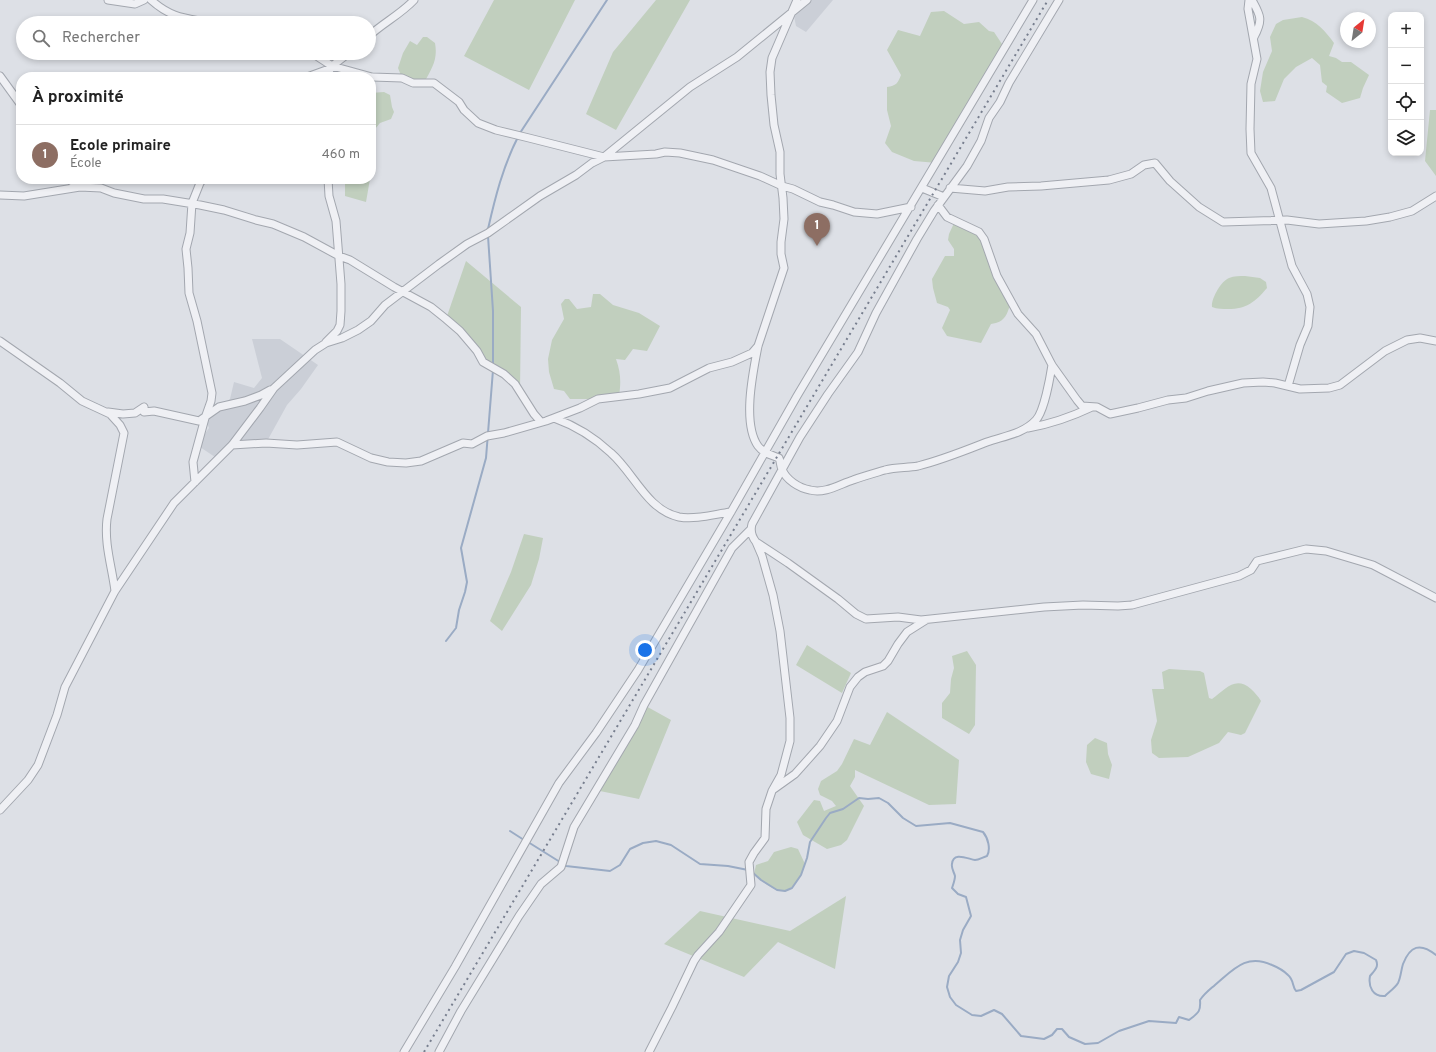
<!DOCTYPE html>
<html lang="fr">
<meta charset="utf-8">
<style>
body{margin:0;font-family:Overpass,sans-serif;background:#f6f6f6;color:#222}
.controls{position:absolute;right:12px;top:12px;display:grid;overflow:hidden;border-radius:8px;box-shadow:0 2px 6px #0003}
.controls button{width:36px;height:36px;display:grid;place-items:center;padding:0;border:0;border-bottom:1px solid #e0e0e0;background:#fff;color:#222;font:20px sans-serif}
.compass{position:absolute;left:1340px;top:12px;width:36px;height:36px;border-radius:50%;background:#fff;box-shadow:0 2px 6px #0003;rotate:30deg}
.you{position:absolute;left:645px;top:650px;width:14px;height:14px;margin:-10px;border:3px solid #fff;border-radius:50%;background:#1a73e8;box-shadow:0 0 0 6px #1a73e833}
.badge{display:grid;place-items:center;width:26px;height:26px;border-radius:50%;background:#1a73e8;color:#fff;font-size:13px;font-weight:700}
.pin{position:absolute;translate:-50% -33px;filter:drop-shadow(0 1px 2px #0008)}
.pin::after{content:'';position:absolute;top:21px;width:14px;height:12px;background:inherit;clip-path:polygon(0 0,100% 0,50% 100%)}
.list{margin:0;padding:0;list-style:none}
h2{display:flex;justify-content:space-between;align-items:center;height:52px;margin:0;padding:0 16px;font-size:17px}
h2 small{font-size:13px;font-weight:400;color:#767676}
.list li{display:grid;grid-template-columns:26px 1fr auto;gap:12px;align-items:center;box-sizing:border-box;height:60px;padding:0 16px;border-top:1px solid #e0e0e0}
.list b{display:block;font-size:15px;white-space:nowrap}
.list p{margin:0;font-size:13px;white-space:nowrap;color:#767676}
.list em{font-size:13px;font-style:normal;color:#767676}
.icon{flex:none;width:22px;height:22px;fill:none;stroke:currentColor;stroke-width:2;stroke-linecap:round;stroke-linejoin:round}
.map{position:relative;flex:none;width:1436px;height:1052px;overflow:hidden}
.search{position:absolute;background:#fff;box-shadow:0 2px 6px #0003;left:16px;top:16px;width:360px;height:44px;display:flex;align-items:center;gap:10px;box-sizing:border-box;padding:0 14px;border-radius:22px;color:#767676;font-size:15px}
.panel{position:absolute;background:#fff;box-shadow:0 2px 6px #0003;left:16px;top:72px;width:360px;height:112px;border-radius:16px}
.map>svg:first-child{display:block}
</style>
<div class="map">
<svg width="1436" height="1052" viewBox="0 0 1436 1052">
<rect width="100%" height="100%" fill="#dde0e6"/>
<path fill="#cbcfd7" d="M797,0H833L806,32L796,26L793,11Z
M252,339H280L318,365L301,389L287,405L266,443L232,445L218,459L197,445L209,428L205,418L230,399L234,382L254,388L262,378Z"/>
<path fill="#c1cfbe" d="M494,0H575L529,90L464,56Z
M656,0H690L616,130L586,114L613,52Z
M944,11L964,24L979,22L989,31L994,32L1004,47L937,163L914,161L892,152L885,143L891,126L887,110V87C896,86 898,83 901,75L887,50L898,30L920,36L931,12Z
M1302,17C1317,21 1325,31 1334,43L1329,56L1336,58L1342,62H1351L1369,75L1363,88L1360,98L1342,103L1326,92L1327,86L1322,82L1320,65L1312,58L1296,67L1284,79L1275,101L1263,102L1260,91L1263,72L1272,51L1270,37L1276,24L1283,20Z
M423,37H427L435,43C438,60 432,68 424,83L402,78L398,68L403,53L410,41L417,45Z
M384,92L390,95L392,107L394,112L391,119L380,123L375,129L371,131V93Z
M1430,110H1436V176L1425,161Z
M345,179H370L366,202L345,196Z
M955,221L979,232L1011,302C1007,314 1006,322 991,324L981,343L947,336L942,328L950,310L948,307L937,303L933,288L932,279L945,256H954V249L948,240L949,234Z
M466,261L521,307L520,391L483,362L446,319Z
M1245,276L1260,278L1266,282L1267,288C1255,302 1247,309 1228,309C1223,309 1217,309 1212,307C1211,299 1221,281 1229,278C1234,276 1240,276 1245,276Z
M593,294H600L613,305L639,313L660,326L647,351L633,349L625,360L616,359C621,373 621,383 619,396L598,399H570L564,391L554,389L549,372L548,359L552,340L564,319L561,304L565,299H569L577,309L591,307Z
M524,534L543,538L539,559L531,585L502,631L490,621L511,572Z
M807,645L851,673L842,693L796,665Z
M967,651L976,665L975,725L969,734L942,718V703L950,693L951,679L954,668L952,656Z
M1169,669L1200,671L1204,673L1209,698L1212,699C1225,690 1235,675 1251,689C1255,693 1258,696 1261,701L1245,733L1241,735L1228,732L1219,743L1188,757L1159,758L1152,753L1151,740L1157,721L1152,689H1164L1162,672Z
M644,705L671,720L639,799L595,790Z
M887,712L959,760L956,804L929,805L855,770V777L850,786L864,806L847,840L841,845L827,849L803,835L797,822L814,800L820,801L824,811L836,806L832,801L820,795L818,789L821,781L837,771L842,764L854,739L870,745Z
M1095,738L1107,743L1108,754L1112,765L1109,779L1091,774L1086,762L1087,745Z
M791,847L798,849L805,864C793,898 779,897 754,874L756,865L768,861L774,852Z
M846,896L835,969L778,942L744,977L664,944L700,911L790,931Z"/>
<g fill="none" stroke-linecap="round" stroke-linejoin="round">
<path stroke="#9aabc4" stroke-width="2" d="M520,133L607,0
M488,229C495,198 503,166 518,137
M488,236L493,311V365
M446,641L456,628L459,610L465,592L467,582L461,548L486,458L493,370
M510,831L524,840
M528,842L560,862
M564,865L566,866L610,871L620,865L630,849L643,843L656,841L671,845L700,864L728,866L748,870
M752,872L761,880L777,890L785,891L792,888L801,875L807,858L810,842L826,818L830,813L843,809L859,798L868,799L879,798L888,803L903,818L916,826L950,823L983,832C988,838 991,849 987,856C983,857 979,860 975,860C968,859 953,851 952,864C951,868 954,872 955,876C955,880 953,885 952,888L958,894L966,897L971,916L963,930L960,940L961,953L958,962L949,976L947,987L950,997L956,1005L972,1015L981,1016L994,1010L1002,1014L1021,1036L1044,1039L1052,1035L1057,1029H1062L1069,1037L1085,1044L1098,1043L1119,1031L1149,1021L1176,1023L1179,1017L1189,1020C1198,1013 1201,1012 1200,1000C1205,993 1208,991 1215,985C1233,970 1246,953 1272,965C1277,967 1283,970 1288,975C1294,980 1292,986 1296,991L1301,990L1334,972L1346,954L1354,951L1364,953L1376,960C1379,967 1375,970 1370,976C1368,987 1373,997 1385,996C1389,992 1395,988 1398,983C1401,977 1401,970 1403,964C1410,946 1420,942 1436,955"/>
<g stroke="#a3a7af" stroke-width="9">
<path id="minor" d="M108,0L135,4L144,0
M151,0C171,18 185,18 210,23
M797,0L772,58L770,72L771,95L774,125L780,152V174L783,198L784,219L781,242V254L784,268L758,346C753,372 742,423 758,446C763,453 771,455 779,458C781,462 780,466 782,469C786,480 799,488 810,490C825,494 840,484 853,480C864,476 875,473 885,470C896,467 907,468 918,466C942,460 964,451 987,442C1004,436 1023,434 1036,420C1044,411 1050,378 1052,365
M1059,0L1009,83L1000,102L989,118L981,141L967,166L934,211L917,239L876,313L858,352L828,394L800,437L752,524C750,531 752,537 756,542L788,563L838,599L856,614L866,619L898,617L921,620L1044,607L1083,605L1118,606L1132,605L1239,576L1251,570L1257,561L1306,549L1326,551L1373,565L1436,598
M1249,0L1248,9L1257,59L1251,84L1250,129L1251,153L1271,188L1292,266L1307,294L1310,307L1308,326L1300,345L1288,386
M1252,0C1261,16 1263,20 1254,37
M369,36C383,23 401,14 414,0
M312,53L332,66L372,77L402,78L413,83H434L459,102L464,110L478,123L496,130L529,138L604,157L656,154L665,152L680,153L713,160L760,176L782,186L793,189L820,202L833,205L854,212L877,214L911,207
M0,76L21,105
M307,77L329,69
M326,77L332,66L349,53
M68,179L80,187
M922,188L944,197
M950,188L985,191L1008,187L1041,186L1109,180L1131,174L1144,165L1155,163L1170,181L1199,207L1223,222L1287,220L1319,224L1366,221L1390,217L1412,211L1436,196
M0,195L24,196L80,187L101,188L114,193L144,199H163L200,205L224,210L256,220L273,224L304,237L339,256L350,260L394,287L431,307L446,319L460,331L477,351L483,362L504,374L515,384L534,414L541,422
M938,205L947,217L979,232L984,239L997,276L1018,314L1036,334L1052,365L1077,400L1082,406L1097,407L1110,414L1138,408L1168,400L1186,398L1208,391L1243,383L1263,382L1275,383L1300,389L1329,388L1340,385L1385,351L1407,340L1420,338L1436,341
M0,341L60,383L82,401L110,414L120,425L124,433L107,519C104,544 112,567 115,591
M326,342L337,331L340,325L341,311V284L336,221L329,196L328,179
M108,412L123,414L135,413L144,407
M144,412L154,411L199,421L219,407L245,401L261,395L270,390
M554,418C576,426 594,437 611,453C634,473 647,510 679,517C696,520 715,514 731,512
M1028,428C1051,424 1071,417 1092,407
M232,445L266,443L297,445L337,442L371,458L388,462L406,463L421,461L463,443L472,444L487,436L504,433L546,421L580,408L598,399L639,394L670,388L709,368L732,362L752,353L758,346
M195,482L193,462L205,418L211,401L212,393L197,321L189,293L188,268L186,249L190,233L192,203L200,183L203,179
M774,789L795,774L820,746L837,721L850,687L858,677L865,672L883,666L888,661L898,644L907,632L926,620
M0,810L28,780L38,765L57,715L65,687L115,591L174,503L232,445L260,408L274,388L315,350L326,343L342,338L358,330L371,321L385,305L439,264L467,244L488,233L540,196L576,175L592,163L604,157L690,87L737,57L807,0
M404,1052L455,967L559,783L596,733L638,670L731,512L797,396L1033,0
M439,1052L461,1011L519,916L541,884L561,867L574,827L635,725L644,705L732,548L751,529
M649,1052L672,1007L694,961L698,955L719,932L751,885L749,862L754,853L765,838L766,809L772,791L781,775L790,741V718L780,631L773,595L762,556L756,542"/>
</g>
<use href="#minor" stroke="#eff0f4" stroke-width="7"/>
<path stroke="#777e8e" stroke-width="2" stroke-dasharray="2 4" stroke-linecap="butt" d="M424,1052L1048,0"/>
</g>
</svg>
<div class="controls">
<button>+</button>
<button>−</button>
<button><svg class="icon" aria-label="locate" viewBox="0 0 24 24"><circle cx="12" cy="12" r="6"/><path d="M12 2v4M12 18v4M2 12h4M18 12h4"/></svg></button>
<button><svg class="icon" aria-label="layers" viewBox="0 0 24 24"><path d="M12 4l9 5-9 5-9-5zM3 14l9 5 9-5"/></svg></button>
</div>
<svg class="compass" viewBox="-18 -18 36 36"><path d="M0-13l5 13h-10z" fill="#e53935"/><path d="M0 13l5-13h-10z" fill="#767676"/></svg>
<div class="you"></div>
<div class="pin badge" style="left:817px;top:246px;background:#8d6e63">1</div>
<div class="search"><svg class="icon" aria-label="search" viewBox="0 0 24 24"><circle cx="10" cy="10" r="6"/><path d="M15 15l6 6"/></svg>Rechercher</div>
<section class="panel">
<h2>À proximité<small></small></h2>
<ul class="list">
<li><span class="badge" style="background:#8d6e63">1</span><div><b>Ecole primaire</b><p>École</p></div><em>460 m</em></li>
</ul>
</section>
</div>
